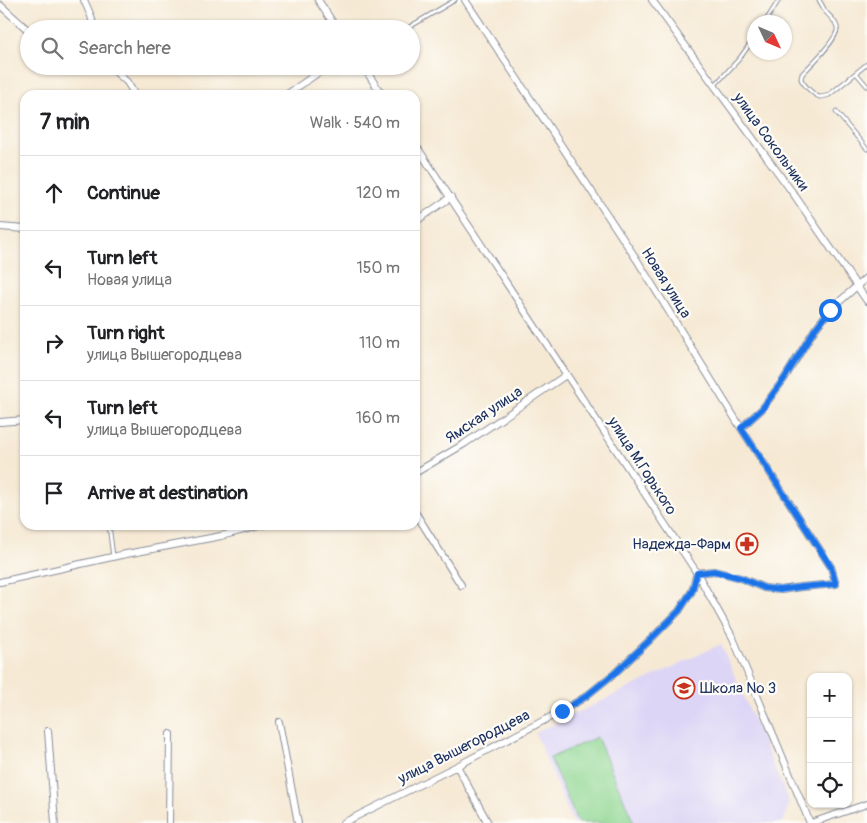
<!DOCTYPE html>
<meta charset="utf-8">
<style>
body{margin:0;font-family:Pangolin,sans-serif;background:#f2f2f2;color:#202124}
.controls{position:absolute;right:15px;bottom:15px;display:grid;overflow:hidden;border-radius:10px;box-shadow:0 1px 4px #0004}
.controls button{width:45px;height:45px;display:grid;place-items:center;padding:0;border:0;border-bottom:1px solid #e0e0e0;background:#fff;color:#202124;font:25px sans-serif}
.compass{position:absolute;left:747px;top:15px;width:45px;height:45px;border-radius:50%;background:#fff;box-shadow:0 1px 4px #0004;rotate:134deg}
.stop{position:absolute;width:15px;height:15px;margin:-11px;border:4px solid #1a73e8;border-radius:50%;background:#fff}
.stop.end{background:#1a73e8;border-color:#fff;box-shadow:0 1px 5px #0008}
.list{margin:0;padding:0;list-style:none}
h2{display:flex;justify-content:space-between;align-items:center;height:65px;margin:0;padding:0 20px;font-size:21px}
h2 small{font-size:16px;font-weight:400;color:#757577}
.list li{display:grid;grid-template-columns:32px 1fr auto;gap:15px;align-items:center;box-sizing:border-box;height:75px;padding:0 20px;border-top:1px solid #e0e0e0}
.list b{display:block;font-size:19px;white-space:nowrap}
.list p{margin:0;font-size:16px;white-space:nowrap;color:#757577}
.list em{font-size:16px;font-style:normal;color:#757577}
.icon{flex:none;width:28px;height:28px;fill:none;stroke:currentColor;stroke-width:2;stroke-linecap:round;stroke-linejoin:round}
.map{position:relative;flex:none;width:867px;height:823px;overflow:hidden}
.search{position:absolute;background:#fff;box-shadow:0 1px 4px #0004;left:20px;top:20px;width:400px;height:55px;display:flex;align-items:center;gap:12px;box-sizing:border-box;padding:0 18px;border-radius:28px;color:#757577;font-size:19px}
.panel{position:absolute;background:#fff;box-shadow:0 1px 4px #0004;left:20px;top:90px;width:400px;height:440px;border-radius:15px}
.map>svg:first-child{display:block}
</style>
<div class="map">
<svg width="867" height="823" viewBox="0 0 867 823">
<rect width="100%" height="100%" fill="#fdfcf7"/>
<filter id="ink" filterUnits="userSpaceOnUse"><feTurbulence type="fractalNoise" baseFrequency=".02" numOctaves="2"/><feDisplacementMap in="SourceGraphic" scale="10" xChannelSelector="R" yChannelSelector="G"/><feConvolveMatrix kernelMatrix="1 2 1 2 8 2 1 2 1" color-interpolation-filters="sRGB"/></filter>
<filter id="wash" filterUnits="userSpaceOnUse"><feTurbulence type="fractalNoise" baseFrequency=".0096" numOctaves="4" result="noise"/><feDisplacementMap in="SourceGraphic" scale="20" xChannelSelector="R" yChannelSelector="G"/><feGaussianBlur stdDeviation="1.12" result="paint"/><feColorMatrix in="noise" values="0 0 0 0 0 0 0 0 0 0 0 0 0 0 0 0 0 1.4 0 .05"/><feComposite in="paint" operator="in"/></filter>
<g filter="url(#wash)">
<rect width="100%" height="100%" fill="#f6e9d4"/>
<path fill="#ddd5f6" d="M721,644L789,802L784,821L779,823H573L535,733Z"/>
<path fill="#8dd691" stroke="#548278" d="M597,737L634,823H578L550,758Z"/>
</g>
<g filter="url(#ink)">
<g fill="none" stroke-linecap="round" stroke-linejoin="round">
<g stroke="#888c99" stroke-width="5">
<path id="lane" d="M819,0C821,3 823,7 825,11C829,16 835,20 837,27C840,37 810,66 802,74C802,76 801,77 801,79C803,84 814,96 820,97C823,97 826,96 829,95L867,64
M765,22L779,0
M406,29L455,0
M856,73L867,86
M715,85L740,58L754,38
M836,112L867,149
M109,525L113,557"/>
</g>
<g stroke="#888c99" stroke-width="8">
<path id="street" d="M84,0L91,16L94,29
M318,0L337,29
M652,0L795,196L867,301
M0,5L29,31
M109,66L127,82L135,95
M363,66L382,95
M286,95L328,66
M415,144L697,573L733,638L810,823
M415,222L451,197
M0,227L25,229
M0,422L25,420
M741,428L762,409L784,379L815,329L830,310L867,277
M415,473L464,444L566,375
M415,512L461,585
M0,582L121,555L221,536L263,525
M279,722L298,823
M48,731L55,823
M457,766L488,823
M169,823L170,734
M343,823L457,766L562,711L585,697L616,672L650,640L679,611L692,591L697,573L714,571L741,578L764,588L781,590L801,587L836,584L831,567L741,428L637,260L465,0
M811,823L867,804"/>
</g>
<use href="#lane" stroke="#fff" stroke-width="3"/>
<use href="#street" stroke="#fff" stroke-width="6"/>
</g>
</g>
<g fill="none" stroke-linecap="round" stroke-linejoin="round" filter="url(#ink)">
<path stroke="#1a73e8" stroke-width="6" d="M562,711L585,697L616,672L650,640L679,611L692,591L697,573L714,571L741,578L764,588L780,590L801,587L836,584L831,567L741,428L762,409L784,379L815,329L830,310"/>
</g>
<defs>
<g id="pharmacy-ring" transform="scale(1.125)"><circle r="9.5" fill="#fdfcf7" stroke="#c8321e" stroke-width="1.5"/><path d="M-2-6h4v4h4v4h-4v4h-4v-4h-4v-4h4Z" fill="#c8321e"/></g>
<g id="school-ring" transform="scale(1.125)"><circle r="9.5" fill="#fdfcf7" stroke="#c8321e" stroke-width="1.5"/><path d="M0-5L7-2L0 1L-7-2ZM-4 1L0 2.5L4 1V4Q0 6-4 4Z" fill="#c8321e"/></g>
</defs>
<g fill-rule="evenodd">
<use href="#pharmacy-ring" x="747" y="544"/>
<use href="#school-ring" x="684" y="688"/>
</g>
<g text-anchor="middle" dominant-baseline="central" stroke-width="4.5" stroke-linejoin="round" paint-order="stroke">
<g font-size="15" fill="#1b2f5e" stroke="#fdfcf7">
<text transform="translate(771 142) rotate(54)">улица Сокольники</text>
<text transform="translate(666 283) rotate(58)">Новая улица</text>
<text transform="translate(484 415) rotate(-34)">Ямская улица</text>
<text transform="translate(642 466) rotate(57)">улица М.Горького</text>
<text transform="translate(464 747) rotate(-27)">улица Вышегородцева</text>
</g>
<g font-size="15" fill="#1b2f5e" stroke="#fdfcf7" text-anchor="end">
<text x="731" y="544">Надежда-Фарм</text>
<text x="700" y="688" text-anchor="start">Школа № 3</text>
</g>
</g>
</svg>
<div class="controls">
<button>+</button>
<button>−</button>
<button><svg class="icon" aria-label="locate" viewBox="0 0 24 24"><circle cx="12" cy="12" r="6"/><path d="M12 2v4M12 18v4M2 12h4M18 12h4"/></svg></button>
</div>
<svg class="compass" viewBox="-18 -18 36 36"><path d="M0-13l5 13h-10z" fill="#e53935"/><path d="M0 13l5-13h-10z" fill="#757577"/></svg>
<div class="stop" style="left:830px;top:310px"></div>
<div class="stop end" style="left:562px;top:711px"></div>
<div class="search"><svg class="icon" aria-label="search" viewBox="0 0 24 24"><circle cx="10" cy="10" r="6"/><path d="M15 15l6 6"/></svg>Search here</div>
<section class="panel">
<h2>7 min<small>Walk · 540 m</small></h2>
<ul class="list">
<li><svg class="icon" aria-label="ahead" viewBox="0 0 24 24"><path d="M12 20V5M6 11l6-6 6 6"/></svg><div><b>Continue</b></div><em>120 m</em></li>
<li><svg class="icon" aria-label="left" viewBox="0 0 24 24"><path d="M17 20v-9H6M10 6l-5 5 5 5"/></svg><div><b>Turn left</b><p>Новая улица</p></div><em>150 m</em></li>
<li><svg class="icon" aria-label="right" viewBox="0 0 24 24"><path d="M7 20v-9h11M14 6l5 5-5 5"/></svg><div><b>Turn right</b><p>улица Вышегородцева</p></div><em>110 m</em></li>
<li><svg class="icon" aria-label="left" viewBox="0 0 24 24"><path d="M17 20v-9H6M10 6l-5 5 5 5"/></svg><div><b>Turn left</b><p>улица Вышегородцева</p></div><em>160 m</em></li>
<li><svg class="icon" aria-label="arrive" viewBox="0 0 24 24"><path d="M6 21V4h12l-3 4 3 4H6"/></svg><div><b>Arrive at destination</b></div></li>
</ul>
</section>
</div>
